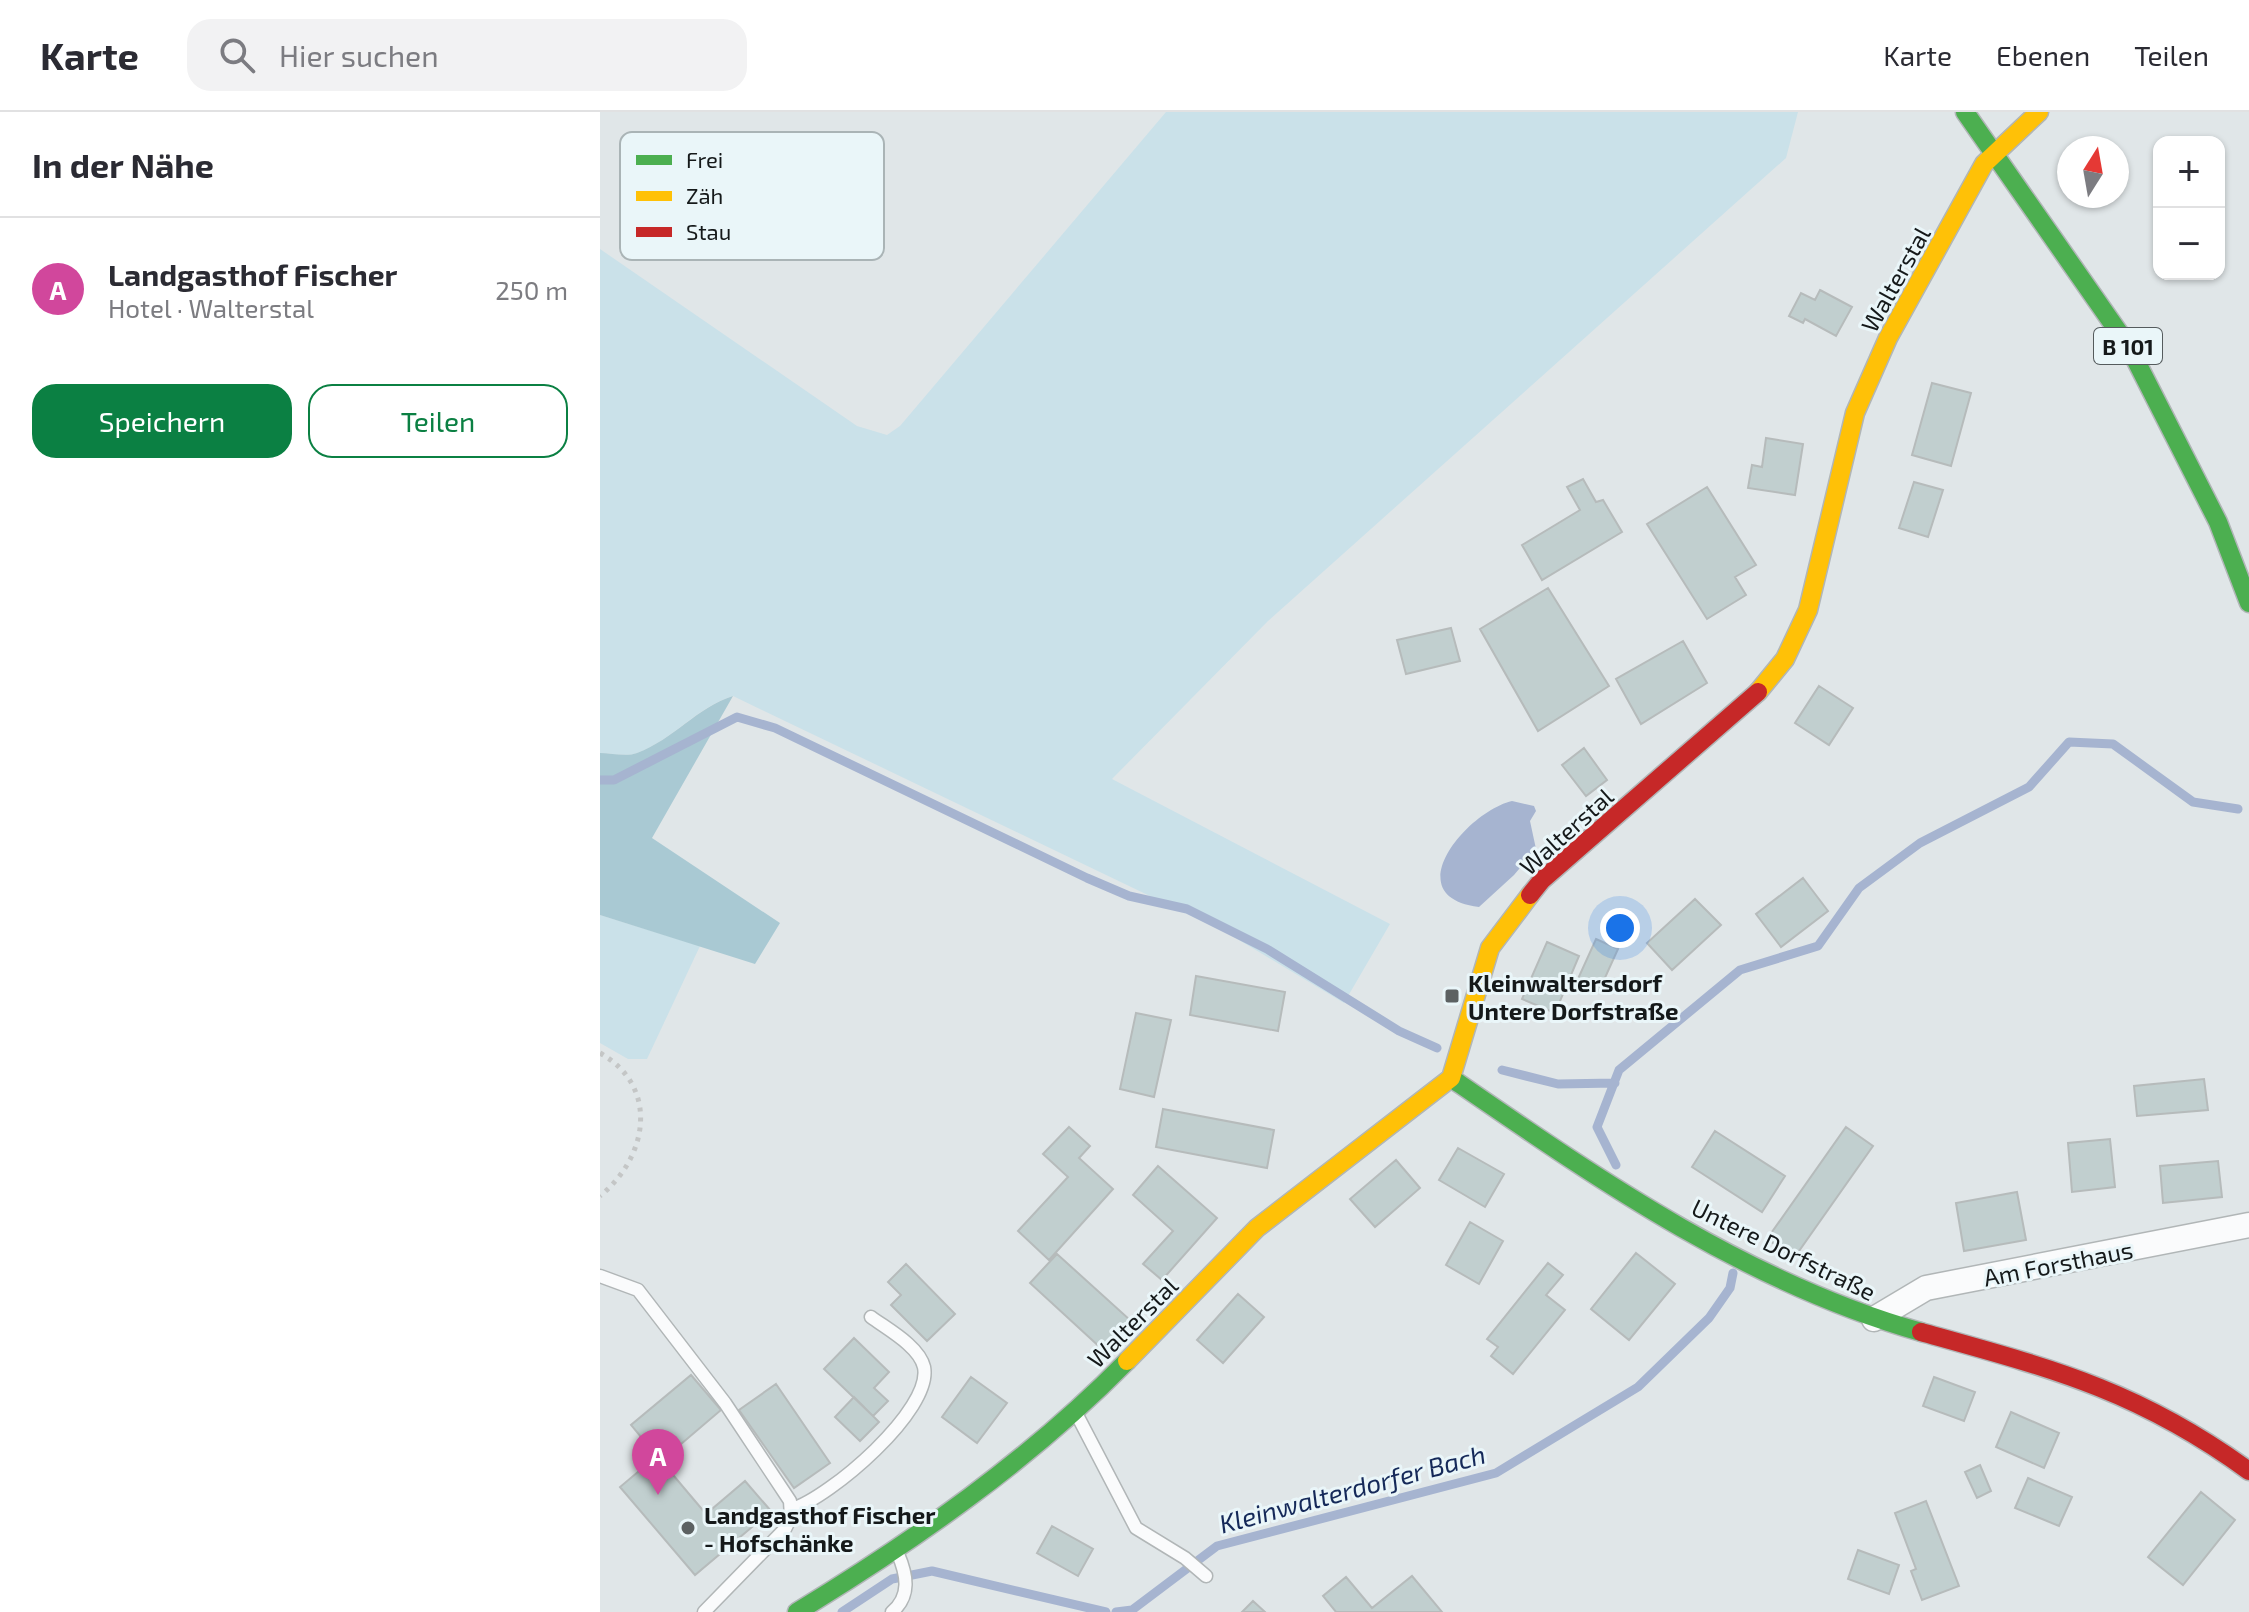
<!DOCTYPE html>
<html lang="de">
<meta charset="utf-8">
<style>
body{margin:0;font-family:"Exo 2",sans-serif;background:#f2f2f3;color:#2b2b33}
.controls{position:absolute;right:24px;top:24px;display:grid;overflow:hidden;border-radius:16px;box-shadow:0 2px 6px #0004}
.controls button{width:72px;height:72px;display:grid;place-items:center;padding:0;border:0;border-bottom:2px solid #e1e1e2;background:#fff;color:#2b2b33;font:40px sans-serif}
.compass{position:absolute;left:1457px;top:24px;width:72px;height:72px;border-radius:50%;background:#fff;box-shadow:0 2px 6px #0004;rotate:11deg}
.you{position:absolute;left:1020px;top:816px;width:28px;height:28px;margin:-20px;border:6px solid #fff;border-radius:50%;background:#1a73e8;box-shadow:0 0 0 12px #1a73e833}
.badge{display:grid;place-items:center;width:52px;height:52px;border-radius:50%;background:#0b8043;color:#fff;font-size:26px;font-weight:700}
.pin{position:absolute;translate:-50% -66px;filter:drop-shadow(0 2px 4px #0008)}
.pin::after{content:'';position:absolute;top:42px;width:28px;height:24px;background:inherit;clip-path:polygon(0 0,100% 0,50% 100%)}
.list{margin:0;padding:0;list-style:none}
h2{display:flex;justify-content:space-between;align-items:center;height:104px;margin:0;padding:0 32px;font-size:34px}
h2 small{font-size:26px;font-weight:400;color:#7c7c81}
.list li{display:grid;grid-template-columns:52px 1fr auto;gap:24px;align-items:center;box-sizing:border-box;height:144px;padding:0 32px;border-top:2px solid #e1e1e2}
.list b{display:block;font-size:30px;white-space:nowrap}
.list p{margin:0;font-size:26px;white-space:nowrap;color:#7c7c81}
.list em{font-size:26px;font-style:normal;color:#7c7c81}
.actions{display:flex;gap:16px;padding:24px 32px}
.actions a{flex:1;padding:18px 0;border:2px solid #0b8043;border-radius:24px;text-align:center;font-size:28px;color:#0b8043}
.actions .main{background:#0b8043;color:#fff}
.icon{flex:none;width:44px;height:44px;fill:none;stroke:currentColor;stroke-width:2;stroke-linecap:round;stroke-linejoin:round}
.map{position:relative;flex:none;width:1649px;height:1500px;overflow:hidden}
header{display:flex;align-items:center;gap:48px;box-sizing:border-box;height:112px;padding:0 40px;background:#fff;border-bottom:2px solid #e1e1e2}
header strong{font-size:38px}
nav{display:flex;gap:44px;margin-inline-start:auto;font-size:28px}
.search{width:560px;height:72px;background:#f2f2f3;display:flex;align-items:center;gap:20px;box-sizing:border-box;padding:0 28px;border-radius:24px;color:#7c7c81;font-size:30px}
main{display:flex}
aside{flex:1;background:#fff}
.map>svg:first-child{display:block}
</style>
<header>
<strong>Karte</strong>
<div class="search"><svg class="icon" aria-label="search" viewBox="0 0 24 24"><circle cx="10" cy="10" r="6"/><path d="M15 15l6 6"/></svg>Hier suchen</div>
<nav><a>Karte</a><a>Ebenen</a><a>Teilen</a></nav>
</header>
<main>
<aside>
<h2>In der Nähe<small></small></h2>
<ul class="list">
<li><span class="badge" style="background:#d1479c">A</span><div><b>Landgasthof Fischer</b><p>Hotel · Walterstal</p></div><em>250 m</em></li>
</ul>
<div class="actions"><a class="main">Speichern</a><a>Teilen</a></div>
</aside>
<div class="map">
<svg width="1649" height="1500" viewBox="0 0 1649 1500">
<rect width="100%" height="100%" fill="#e0e6e8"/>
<path fill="#cae1e9" d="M566,0H1198L1186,46L668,509L512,667L790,812L744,891L629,822L133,584C95,596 74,627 37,641C27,645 11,641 0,641V137L257,314L287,323L300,314Z
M0,803L100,834L47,947H28L0,931Z"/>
<path fill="#a9c9d3" d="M133,584L52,726L180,811L155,852L0,803V641C11,641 27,645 37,641C74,627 96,596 133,584Z"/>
<path fill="#a6b4d0" d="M912,689L934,694L936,699L930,709L936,737L914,763L879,795C796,785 866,700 912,689Z"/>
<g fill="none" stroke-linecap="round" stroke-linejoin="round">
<path stroke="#a6b4d0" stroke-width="9" d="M0,668H14L137,605L175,616L487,766L529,784L587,797L667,837L799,919L837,936
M902,958L958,972L1015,971
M1016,1053L997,1015L1019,958L1140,858L1218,834L1259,776L1320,731L1429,675L1469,630L1513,632L1593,690L1638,697
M242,1500L292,1467L332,1459L506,1500
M516,1500L532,1498L617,1434L896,1361L1038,1275L1109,1206L1130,1176L1133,1161"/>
</g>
<path fill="#c1cfcf" stroke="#b6bbbb" stroke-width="2" d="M1220,178L1252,195L1236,224L1205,207L1203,211L1189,204L1201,181L1215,188Z
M1332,271L1371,281L1351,354L1312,343Z
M1166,326L1203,332L1195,383L1148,376L1152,353L1162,355Z
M983,367L996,390L1003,388L1022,420L942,468L922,433L980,398L967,375Z
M1314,370L1343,378L1328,425L1299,416Z
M1107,375L1156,453L1135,465L1146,483L1107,507L1047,412Z
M948,476L1009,574L938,619L880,517Z
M851,516L860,549L806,562L797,528Z
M1083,529L1107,571L1041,612L1016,567Z
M1219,574L1253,596L1229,633L1195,611Z
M984,636L1007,668L986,684L962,653Z
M1203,766L1228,799L1181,835L1156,802Z
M1095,787L1121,813L1072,858L1047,831Z
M996,827L1018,837L999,879L977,869Z
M947,830L979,844L955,901L922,887Z
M596,864L685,880L678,919L590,903Z
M536,901L571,908L554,985L520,977Z
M1604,967L1608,998L1537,1004L1534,974Z
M563,997L674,1018L667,1056L556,1035Z
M469,1015L490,1034L479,1046L513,1077L449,1148L418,1119L468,1065L443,1042Z
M1246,1015L1273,1034L1194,1146L1167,1127Z
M1115,1019L1185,1064L1162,1100L1092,1055Z
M1510,1027L1515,1075L1472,1080L1468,1031Z
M858,1036L904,1062L885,1095L839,1068Z
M796,1048L820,1076L775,1115L750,1087Z
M1618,1049L1622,1085L1563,1091L1560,1054Z
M558,1054L617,1106L562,1168L543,1152L573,1119L533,1083Z
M1417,1080L1426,1128L1364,1139L1356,1091Z
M870,1110L903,1129L879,1172L846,1153Z
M1036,1141L1075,1172L1029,1228L991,1197Z
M457,1142L530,1208L503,1238L430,1171Z
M948,1151L963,1163L946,1183L965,1198L913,1262L891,1244L898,1235L887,1227Z
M306,1152L355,1202L327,1229L291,1193L301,1183L288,1170Z
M638,1182L664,1205L623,1251L597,1228Z
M254,1226L289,1260L274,1276L288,1289L273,1304L224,1257Z
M91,1263L121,1298L61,1349L31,1313Z
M371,1265L407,1291L377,1331L342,1305Z
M1334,1265L1375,1280L1364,1309L1323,1294Z
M176,1272L230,1351L194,1376L139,1298Z
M254,1285L279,1310L260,1329L235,1305Z
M1411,1300L1459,1321L1444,1356L1396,1335Z
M57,1344L106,1402L145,1369L171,1399L95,1463L20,1375Z
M1380,1353L1391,1379L1377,1386L1365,1360Z
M1428,1366L1472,1385L1459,1414L1415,1396Z
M1601,1380L1635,1408L1583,1473L1548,1445Z
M1326,1389L1359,1474L1322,1488L1311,1459L1316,1457L1295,1401Z
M452,1414L493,1437L478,1464L437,1441Z
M1258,1438L1299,1453L1289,1482L1248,1467Z
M812,1464L842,1500H736L723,1484L746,1465L772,1496Z
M653,1489L665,1500H642Z"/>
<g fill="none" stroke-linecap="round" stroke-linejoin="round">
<g stroke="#b1b6b7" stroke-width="15">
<path id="lane" d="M0,1164L38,1178L125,1291L190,1389L191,1405L185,1417L104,1500
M477,1303L536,1416L585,1446L606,1464
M192,1397C229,1386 333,1298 324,1255C319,1234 287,1217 271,1205
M292,1500C311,1484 307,1463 298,1442"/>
</g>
<g stroke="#b1b6b7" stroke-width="27">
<path id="street" d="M1274,1207L1326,1176L1649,1113"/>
</g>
<g stroke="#b1b6b7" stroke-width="21">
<path id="fast" d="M1365,0L1529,235L1618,410L1649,491
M851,966C998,1067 1147,1171 1321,1220
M197,1500C315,1428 430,1348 527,1249"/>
</g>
<g stroke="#b1b6b7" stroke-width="21">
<path id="slow" d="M1158,580L1185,547L1208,498L1255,301L1288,226L1384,52L1439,0
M527,1249L657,1116L851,966L890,836L930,783"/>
</g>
<g stroke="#b1b6b7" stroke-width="21">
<path id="jam" d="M930,783L942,768L1158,580
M1321,1220C1450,1256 1538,1278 1649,1359"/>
</g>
<path stroke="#c4c6c6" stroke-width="5" stroke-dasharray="4 6" stroke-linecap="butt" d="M0,941C60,975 48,1045 0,1084"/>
<use href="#lane" stroke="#fafbfc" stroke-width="12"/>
<use href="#street" stroke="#fafbfc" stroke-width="24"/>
<use href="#fast" stroke="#4caf50" stroke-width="18"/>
<use href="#slow" stroke="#ffc107" stroke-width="18"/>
<use href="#jam" stroke="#c62828" stroke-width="18"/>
</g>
<g fill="#5c6162" stroke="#eaf6f9" stroke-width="3">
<rect x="844" y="876" width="16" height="16" rx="4"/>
<circle cx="88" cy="1416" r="8"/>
</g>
<g text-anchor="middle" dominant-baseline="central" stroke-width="6" stroke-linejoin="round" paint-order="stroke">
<rect fill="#eaf6f9" stroke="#555b5d" stroke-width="2" x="1494" y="216" width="68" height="36" rx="6"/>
<g font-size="22" font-weight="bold" fill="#15191a">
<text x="1528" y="234">B 101</text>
</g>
<g font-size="24" fill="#15191a" stroke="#eaf6f9">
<text transform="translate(1295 167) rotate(-61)">Walterstal</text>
<text transform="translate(966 719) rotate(-42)">Walterstal</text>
<text transform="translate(1184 1137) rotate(26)">Untere Dorfstraße</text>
<text transform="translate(1458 1151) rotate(-11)">Am Forsthaus</text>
<text transform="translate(532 1210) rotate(-45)">Walterstal</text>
</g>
<g font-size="24" font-weight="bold" fill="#15191a" stroke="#eaf6f9" text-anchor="start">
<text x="868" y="870">Kleinwaltersdorf<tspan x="868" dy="28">Untere Dorfstraße</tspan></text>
<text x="104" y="1402">Landgasthof Fischer<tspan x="104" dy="28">- Hofschänke</tspan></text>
</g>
<g font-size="26" font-style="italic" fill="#152959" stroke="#eaf6f9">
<text transform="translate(752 1376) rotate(-15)">Kleinwalterdorfer Bach</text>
</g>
</g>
<rect x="20" y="20" width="264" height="128" rx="12" fill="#eaf6f9" stroke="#aab4b6" stroke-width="2"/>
<rect x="36" y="43" width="36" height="10" fill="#4caf50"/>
<rect x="36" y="79" width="36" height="10" fill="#ffc107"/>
<rect x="36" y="115" width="36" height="10" fill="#c62828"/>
<g font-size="22" fill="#15191a">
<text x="86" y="56">Frei</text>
<text x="86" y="92">Zäh</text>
<text x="86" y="128">Stau</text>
</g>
</svg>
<div class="controls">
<button>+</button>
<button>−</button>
</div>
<svg class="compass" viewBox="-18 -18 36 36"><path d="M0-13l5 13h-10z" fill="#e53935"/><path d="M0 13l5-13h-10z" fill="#7c7c81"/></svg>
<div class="you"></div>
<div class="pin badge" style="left:58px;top:1383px;background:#d1479c">A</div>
</div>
</main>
